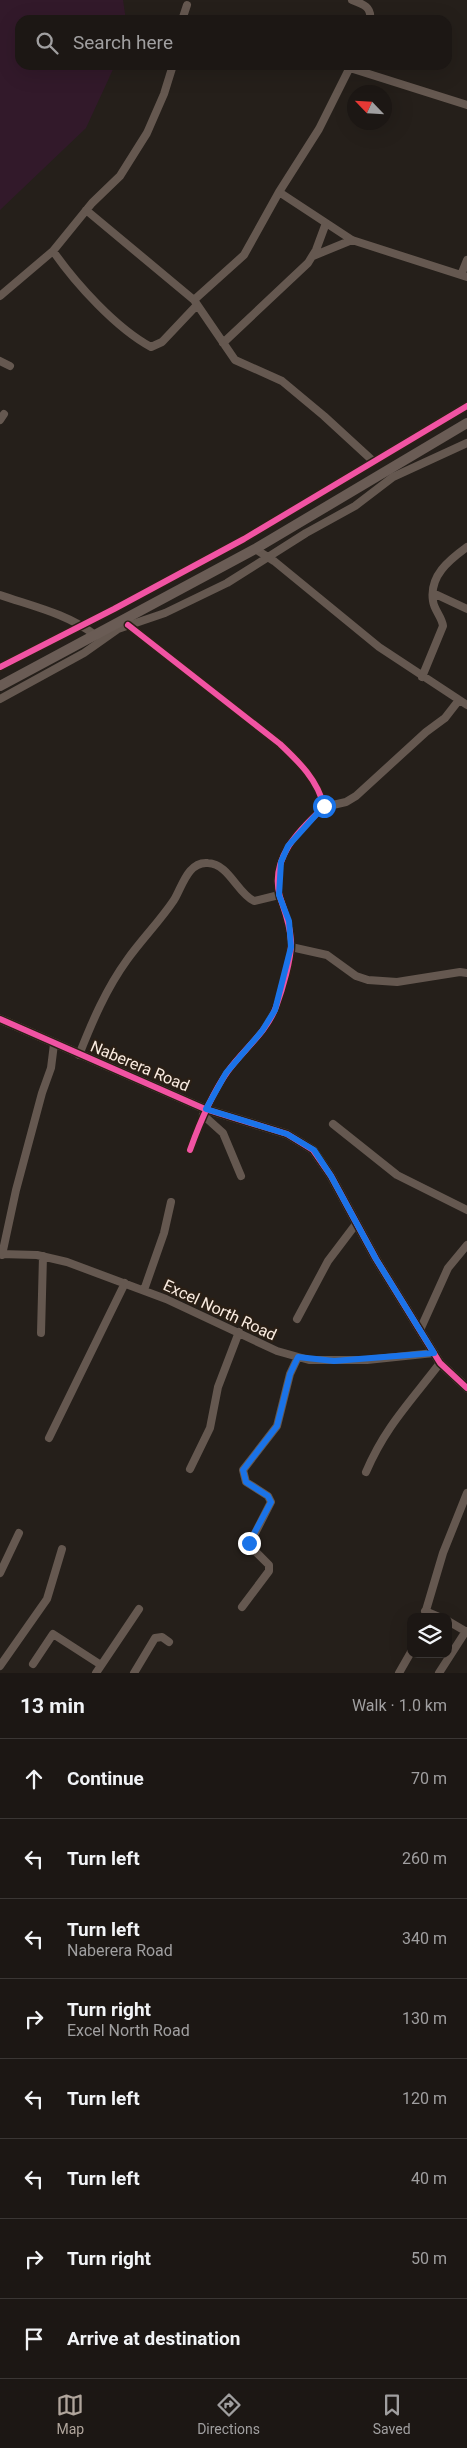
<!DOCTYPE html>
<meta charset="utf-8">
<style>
body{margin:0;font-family:Roboto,sans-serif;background:#292422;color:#f1f3f6}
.controls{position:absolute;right:15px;bottom:15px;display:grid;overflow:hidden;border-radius:10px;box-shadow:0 5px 20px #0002}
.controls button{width:45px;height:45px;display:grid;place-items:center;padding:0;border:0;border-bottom:1px solid #3a3634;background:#1c1714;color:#f1f3f6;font:25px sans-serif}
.compass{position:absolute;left:347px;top:85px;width:45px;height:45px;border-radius:50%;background:#1c1714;box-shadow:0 5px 20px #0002;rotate:295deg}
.stop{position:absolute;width:15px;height:15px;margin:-11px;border:4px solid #1a73e8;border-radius:50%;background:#fff}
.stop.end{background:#1a73e8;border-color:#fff;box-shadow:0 1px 5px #0008}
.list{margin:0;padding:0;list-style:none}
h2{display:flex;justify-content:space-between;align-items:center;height:65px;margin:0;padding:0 20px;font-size:21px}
h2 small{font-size:16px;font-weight:400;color:#a09fa0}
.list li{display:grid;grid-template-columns:32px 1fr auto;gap:15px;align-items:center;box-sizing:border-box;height:80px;padding:0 20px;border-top:1px solid #3a3634}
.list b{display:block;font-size:19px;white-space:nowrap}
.list p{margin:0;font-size:16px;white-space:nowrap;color:#a09fa0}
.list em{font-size:16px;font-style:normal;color:#a09fa0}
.icon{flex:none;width:28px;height:28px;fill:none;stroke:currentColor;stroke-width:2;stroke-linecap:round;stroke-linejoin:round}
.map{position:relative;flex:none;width:467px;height:1673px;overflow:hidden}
.search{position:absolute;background:#1c1714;box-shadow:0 5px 20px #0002;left:15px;right:15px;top:15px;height:55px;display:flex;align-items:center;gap:12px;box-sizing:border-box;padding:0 18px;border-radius:15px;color:#a09fa0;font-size:19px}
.sheet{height:705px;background:#1c1714}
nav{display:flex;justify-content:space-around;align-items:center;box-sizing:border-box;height:70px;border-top:1px solid #3a3634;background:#1c1714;font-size:14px;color:#a09fa0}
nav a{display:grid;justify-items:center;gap:2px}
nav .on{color:#b0a59c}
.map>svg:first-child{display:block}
</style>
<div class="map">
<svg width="467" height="1673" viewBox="0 0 467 1673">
<rect width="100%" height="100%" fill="#251f1a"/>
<path fill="#32192a" d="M0,0H123L126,20H20V65H115L86,128L0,210Z"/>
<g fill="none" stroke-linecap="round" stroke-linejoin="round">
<path stroke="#655850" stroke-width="8" d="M352,0C363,4 372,7 370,20
M182,20L187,5
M350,68L467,105
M279,192L352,240L467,277
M86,210L194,300L235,360L282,381L324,416L373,461
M53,251C76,284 116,328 151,347L162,342L197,305
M313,256L352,240
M461,275L467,260
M0,296L53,251L92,203L120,176L147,133L164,94L173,65
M194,300L244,255L279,192L319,129L351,65
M223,343L308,263L316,250L326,223
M0,361L10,366
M0,420L4,414
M255,549L274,561L379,647L467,705
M433,593L467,609
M0,595C32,606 68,614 95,635
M128,625L280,744C299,762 318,780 324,807C299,830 269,859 280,897C285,912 290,924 291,941C292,958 282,991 276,1007C267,1032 243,1050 228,1071C211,1095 200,1122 190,1150
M0,667L114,609L244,539L467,406
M422,677L443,626C442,617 434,610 433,601C429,576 449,560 467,547
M0,699L84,653L118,629L165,613L227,583L306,533L355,506L393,477L467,443
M324,807L346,802L356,796L426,732L445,718L459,700
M291,947L327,955L356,976L368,980L397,982L460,972L467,973
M79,1055C92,1022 106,989 127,960C142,939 160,921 174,900C182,887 188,861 208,863C229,864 237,893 254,901L279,895
M203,1115L223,1133L241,1176
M333,1124L397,1175L467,1210
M0,1254L37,1255L67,1262L166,1299L277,1351L309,1360H367L434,1353
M2,1255L16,1190L42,1093L51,1068L54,1044
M144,1290L164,1233L171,1202
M297,1319L328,1261L356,1224
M420,1330L448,1268L467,1245
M41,1333L43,1256
M49,1438L125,1283
M190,1469L210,1428L218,1387L239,1332
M366,1472C385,1427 411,1401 440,1363
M0,1573L19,1533
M242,1607L269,1571V1565L249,1545L271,1502L268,1496L246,1482L243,1470L277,1426L290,1374L298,1357
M425,1611L439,1617
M424,1617L443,1553L467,1493
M448,1621L467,1632
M33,1664L53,1634L101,1665
M0,1666L47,1599L62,1549
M96,1673L139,1609
M134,1673L155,1638L162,1637L169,1642
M399,1673L411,1652
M439,1673L466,1631"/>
<path stroke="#655850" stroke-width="9" d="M0,1019L205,1109L287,1134L313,1150L331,1176L376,1259L440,1363L467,1388"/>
<path stroke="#6a5c55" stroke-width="10" d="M0,686L255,549L467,423"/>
<g stroke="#2a1f15" stroke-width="9">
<path id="cycleway" d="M128,625L280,744C299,762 318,780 324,807C299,830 269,859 280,897C285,912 290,924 291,941C292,958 282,991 276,1007C267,1032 243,1050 228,1071C211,1095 200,1122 190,1150
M0,667L114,609L244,539L467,406
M0,1019L205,1109L287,1134L313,1150L331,1176L376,1259L440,1363L467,1388"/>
</g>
<use href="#cycleway" stroke="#f153a3" stroke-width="6"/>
</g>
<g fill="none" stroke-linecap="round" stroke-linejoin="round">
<path stroke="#1a73e8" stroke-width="6" d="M249,1543L271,1502L268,1496L246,1482L243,1470L277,1426L290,1374L298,1357L334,1361L434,1353L376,1259L331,1176L314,1150L287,1134L206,1109L226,1073L262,1031L275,1010L291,947L289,921L279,895L281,862L288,846L324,806"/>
</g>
<g text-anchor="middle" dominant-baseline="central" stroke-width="4.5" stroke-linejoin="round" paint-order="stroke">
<g font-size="16" fill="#fbede2" stroke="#2a1f15">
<text transform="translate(140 1066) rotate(23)">Naberera Road</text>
<text transform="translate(220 1310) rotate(25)">Excel North Road</text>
</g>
</g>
</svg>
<div class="controls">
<button><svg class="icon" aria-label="layers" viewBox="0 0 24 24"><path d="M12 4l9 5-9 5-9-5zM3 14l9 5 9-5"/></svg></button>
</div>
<svg class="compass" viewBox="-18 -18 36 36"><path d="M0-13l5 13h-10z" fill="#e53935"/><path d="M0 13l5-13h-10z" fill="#a09fa0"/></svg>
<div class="stop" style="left:324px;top:806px"></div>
<div class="stop end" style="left:249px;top:1543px"></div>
<div class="search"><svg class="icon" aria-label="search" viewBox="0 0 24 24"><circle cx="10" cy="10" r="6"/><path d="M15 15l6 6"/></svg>Search here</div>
</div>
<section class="sheet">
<h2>13 min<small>Walk · 1.0 km</small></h2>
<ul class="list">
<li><svg class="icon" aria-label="ahead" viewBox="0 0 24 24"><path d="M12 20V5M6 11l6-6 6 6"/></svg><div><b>Continue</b></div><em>70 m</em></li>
<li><svg class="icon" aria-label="left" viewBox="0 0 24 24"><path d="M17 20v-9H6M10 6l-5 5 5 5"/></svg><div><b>Turn left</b></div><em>260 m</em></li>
<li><svg class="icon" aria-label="left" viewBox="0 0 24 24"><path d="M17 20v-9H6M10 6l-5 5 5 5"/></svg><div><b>Turn left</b><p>Naberera Road</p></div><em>340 m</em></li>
<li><svg class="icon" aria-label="right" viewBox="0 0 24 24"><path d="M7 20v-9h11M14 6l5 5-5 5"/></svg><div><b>Turn right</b><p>Excel North Road</p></div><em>130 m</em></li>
<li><svg class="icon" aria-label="left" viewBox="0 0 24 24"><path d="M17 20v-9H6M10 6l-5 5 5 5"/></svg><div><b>Turn left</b></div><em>120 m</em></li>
<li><svg class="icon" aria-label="left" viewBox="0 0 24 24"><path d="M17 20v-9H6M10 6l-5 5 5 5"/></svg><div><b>Turn left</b></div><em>40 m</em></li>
<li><svg class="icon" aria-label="right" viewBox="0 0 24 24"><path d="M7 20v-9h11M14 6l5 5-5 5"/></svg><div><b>Turn right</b></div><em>50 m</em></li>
<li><svg class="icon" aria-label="arrive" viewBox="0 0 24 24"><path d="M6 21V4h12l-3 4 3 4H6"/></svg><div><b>Arrive at destination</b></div></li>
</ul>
</section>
<nav>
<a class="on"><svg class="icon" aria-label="map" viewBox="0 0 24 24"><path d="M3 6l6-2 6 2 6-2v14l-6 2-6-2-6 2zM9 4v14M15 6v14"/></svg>Map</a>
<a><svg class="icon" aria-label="directions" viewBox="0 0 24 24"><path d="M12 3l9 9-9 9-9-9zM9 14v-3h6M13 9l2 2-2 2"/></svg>Directions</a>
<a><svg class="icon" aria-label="saved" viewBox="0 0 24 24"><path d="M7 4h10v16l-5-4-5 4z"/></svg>Saved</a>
</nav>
